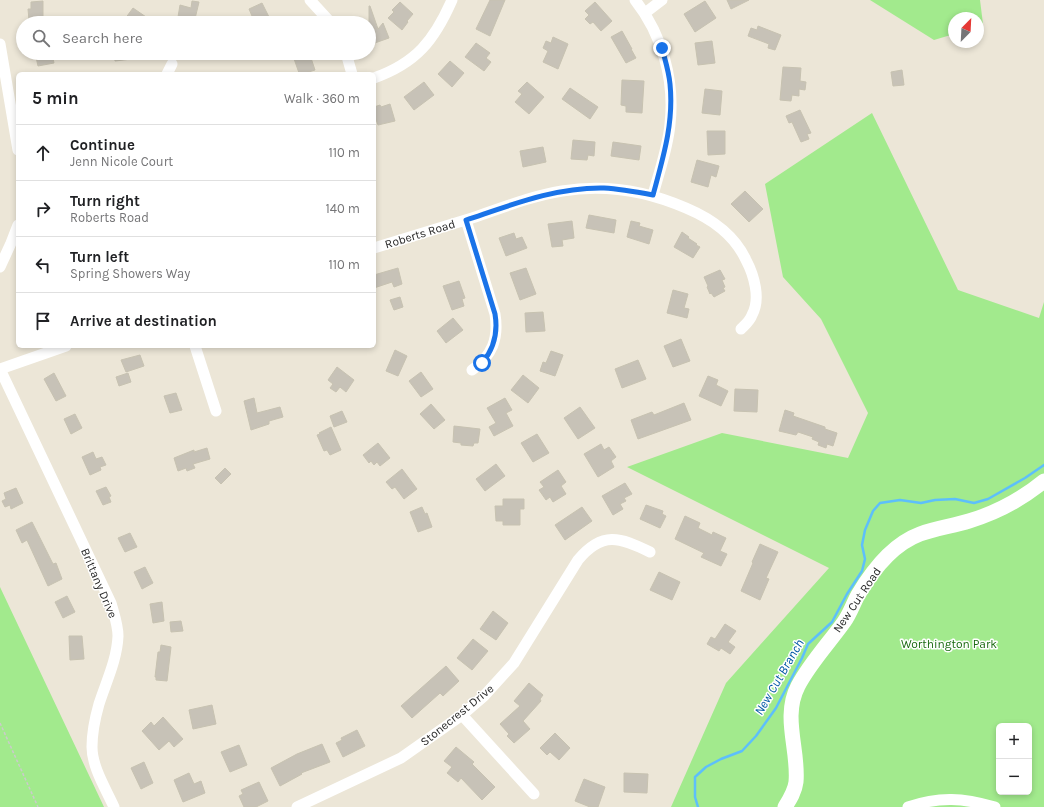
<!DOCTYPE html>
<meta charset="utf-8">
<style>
body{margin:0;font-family:Karla,sans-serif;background:#f2f2f2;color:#202124}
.controls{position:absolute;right:12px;bottom:12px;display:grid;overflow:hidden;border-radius:6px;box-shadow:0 2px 6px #0003}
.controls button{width:36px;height:36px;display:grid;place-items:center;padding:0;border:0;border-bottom:1px solid #e0e0e0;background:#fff;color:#202124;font:20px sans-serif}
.compass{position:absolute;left:948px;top:12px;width:36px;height:36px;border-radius:50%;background:#fff;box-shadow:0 2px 6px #0003;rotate:24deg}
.stop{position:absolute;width:12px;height:12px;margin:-9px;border:3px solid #1a73e8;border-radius:50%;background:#fff}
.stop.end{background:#1a73e8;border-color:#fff;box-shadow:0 1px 4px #0008}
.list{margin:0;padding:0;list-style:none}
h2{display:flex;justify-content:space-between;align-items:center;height:52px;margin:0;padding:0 16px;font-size:17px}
h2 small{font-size:13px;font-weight:400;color:#757577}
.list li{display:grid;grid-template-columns:26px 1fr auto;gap:12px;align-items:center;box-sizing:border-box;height:56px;padding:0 16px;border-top:1px solid #e0e0e0}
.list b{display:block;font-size:15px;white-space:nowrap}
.list p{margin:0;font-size:13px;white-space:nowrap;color:#757577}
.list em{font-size:13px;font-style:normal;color:#757577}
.icon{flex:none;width:22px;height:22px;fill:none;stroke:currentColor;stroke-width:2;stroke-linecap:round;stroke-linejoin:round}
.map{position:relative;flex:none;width:1044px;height:807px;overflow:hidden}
.search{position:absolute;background:#fff;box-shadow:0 2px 6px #0003;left:16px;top:16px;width:360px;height:44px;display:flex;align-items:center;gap:10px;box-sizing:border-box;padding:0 14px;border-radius:22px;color:#757577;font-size:15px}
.panel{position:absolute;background:#fff;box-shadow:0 2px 6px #0003;left:16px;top:72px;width:360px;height:276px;border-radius:6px}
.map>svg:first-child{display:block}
</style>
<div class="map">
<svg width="1044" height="807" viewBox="0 0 1044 807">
<rect width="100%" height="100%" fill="#ece6d7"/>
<path fill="#a2ea8d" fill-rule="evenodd" d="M870,0H980L983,24L978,26V18H954V34L934,40Z
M872,113L958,290L1039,318L1044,302V807H671L726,683L829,568L627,467L722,433L848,458L868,413L821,319L783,277L765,184ZM999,726H1029V792H999Z
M0,587L104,807H0Z"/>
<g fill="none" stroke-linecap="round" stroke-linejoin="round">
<path stroke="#5dbffb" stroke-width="2.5" d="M698,807L695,797V777L706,767L721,759L742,751L756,736L776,708L802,658L808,644L832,622L847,594L862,571L865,559L862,545L865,530L873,511L880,503L900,500L921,503L935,500L955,499L974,503L988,499L1025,478L1044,465"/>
</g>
<path fill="#c7c2b7" stroke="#c7c2b1" d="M490,0H505L490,36L476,29Z
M727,0H749L731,9Z
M43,1V20H29L28,9H31V2Z
M192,1L199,2L194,23H177L180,5L191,8Z
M705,1L716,18L695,32L684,14Z
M400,2L413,14L407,21L408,22L402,30L388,18L394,12L392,10Z
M595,2L612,21L601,31L593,22L590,24L585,19L589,15L585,11Z
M262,3L270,19L262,23H255L249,9Z
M369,6H370L378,29L383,23L389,38L369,45Z
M133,8L149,19L146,23H122Z
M758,26L781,35L775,50L768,48L769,44L748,36L751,28L757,30Z
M622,31L632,49H631L636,58L626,63L611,37Z
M553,37L568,44L558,69L543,62L548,51L543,48L546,41L551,43Z
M712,41L715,63L698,65L695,43Z
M476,43L490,53L486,58L491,62L484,71L465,57Z
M114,53H140V58L115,61Z
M292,53H308L310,58H311L315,70L302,74V72L299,73Z
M52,54L54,63L38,66L36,57Z
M450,61L464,73L452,87L438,74Z
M783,67L801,68L800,81L806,82L805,90L799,89V96L792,95L791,101L780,100Z
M902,70L904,85L893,86L891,72Z
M622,80L644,81L642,113L626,112V106L621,105Z
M424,82L434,95L414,110L404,97Z
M527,82L544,97L529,114L515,102L522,94L518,91Z
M570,88L598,107L590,119L562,99Z
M705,89L722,91L720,115L702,113Z
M390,104L395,121L378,125L374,114V107L380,105L381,107Z
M800,110L811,133L807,134L809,139L801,142L792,122L789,123L786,116Z
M707,131H725V154L708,155Z
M573,140L595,142L594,156L588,155L587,160L571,159Z
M613,142L641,146L639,160L611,156Z
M543,147L546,162L523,167L520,151Z
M697,160L719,166L716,177L711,175L708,187L691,182Z
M745,191L763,209L749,222L731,204Z
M589,215L616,220L614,233L586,228Z
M572,221L574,238L562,240L563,246L552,247L548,224Z
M631,221L640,223L639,226L653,230L649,244L627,237Z
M682,232L689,237L688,238L697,244L696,245L700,247L693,258L674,247Z
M514,233L516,239L522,237L527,248L506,256L499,238Z
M398,268L402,284L394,287L392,282L374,288V275Z
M526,268L536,294L520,300L510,273Z
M720,270L725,279L722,280L725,287L723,288L725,291L714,297L711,293L710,294L707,287L708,286L704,277Z
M459,281L465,298L462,299L464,306L452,310L443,286Z
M673,290L688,294L684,308L689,309L687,318L667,313Z
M400,297L403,307L394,310L390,300Z
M543,312L545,331L526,332L525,313Z
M453,318L463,330L446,343L437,331Z
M681,339L690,361L673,367L664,346Z
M395,350L407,356L398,376L386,371Z
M551,351L563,355L555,376L540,371L543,362L546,363Z
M140,355L144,366L126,372L121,360Z
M638,360L646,379L622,388L615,369Z
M337,367L354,380L346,392L340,387L336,392L330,388L333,384L328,380Z
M421,372L433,389L421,397L409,381Z
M54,373L66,396L56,401L44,379Z
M128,373L131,382L119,386L116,377Z
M523,375L539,388L528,403L511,390Z
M708,376L718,380L716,385L728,391L721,406L699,396Z
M735,389L758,390L757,412L734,411Z
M176,393L182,410L170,413L164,396Z
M254,398L257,413L280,407L283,417L269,421V424L251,430L244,401Z
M505,398L512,410L506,413L513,426L494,436L489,427L496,423L487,408Z
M684,403L691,420L638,439L631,420L652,412L654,415Z
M431,404L445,420L434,429L420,414Z
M580,407L595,428L578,439L564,418Z
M785,410L794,413L793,416L825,427V429L837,433L833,446L827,444L826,448L818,445L819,442L812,439L813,437L798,432L796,435L779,431Z
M342,411L347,422L334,427L330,416Z
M75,414L82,428L71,434L64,419Z
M454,426L480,429L478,443H474L473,446L461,445V443L453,442Z
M331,427L341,450L330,455L327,450L324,451L317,435L320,434L319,433Z
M537,434L549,453L533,462L521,443Z
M378,443L390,458L380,466L377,462L374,465L371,461L369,463L363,455Z
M601,444L604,450L609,447L616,457L611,461L614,467L598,477L584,454Z
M207,448L210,459L193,464L195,468L187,471L186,468L178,471L174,458L194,450V452Z
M93,452L96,459L102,457L106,465L100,467L101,470L90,475L82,457Z
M496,464L505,476L485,491L476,479Z
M225,468L231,474L221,484L215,478Z
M402,469L417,489L404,499L395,487L392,489L386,482Z
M558,470L566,482L561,486L566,494L553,502L550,497L546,500L539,490L544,487L540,482Z
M625,483L632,494L624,498L626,501L620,504L623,509L613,515L602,496Z
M106,487L111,496L109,497L111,502L103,505L96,491Z
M16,488L23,503L11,509L10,505L5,507L2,501L6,499L4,493Z
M503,499H524V509H520V525H503V521H496L495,506H503Z
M646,505L663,511L662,514L666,516L660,528L640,519Z
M422,507L425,514L427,513L432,527L418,532L410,512Z
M582,507L592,521L565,540L555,525Z
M685,516L700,523L698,528L712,535L713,532L726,538L720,551L727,554L721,566L701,557L704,553L675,539Z
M32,522L53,564L56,563L62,579L48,586L27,540L22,543L16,530Z
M130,533L137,547L125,552L118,538Z
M760,544L778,552L766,578L769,579L760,600L741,591L753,563L752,562Z
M145,567L153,583L142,589L134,572Z
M659,572L680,582L672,600L650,590Z
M67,596L75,612L63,618L55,602Z
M162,602L164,621L153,623L150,604Z
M493,611L508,623L496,640L480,629Z
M181,621L183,631L171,632L170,622Z
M725,624L736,631L728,642L735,647L730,654L721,648L719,651L707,644L711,637L715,639Z
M69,636H82L84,659L70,660Z
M473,639L488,651L472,670L457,658Z
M161,645L171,647L167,681L156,680V677H155L158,652H160Z
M446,666L459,681L443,696L440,693L412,718L401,706Z
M529,683L543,695L540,699L541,701L523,721L530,729L514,743L507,736L509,734L500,724L520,706L514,701Z
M212,705L216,724L193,729L189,710Z
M163,717L183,739L174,747L169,741L159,750L142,731L151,722L154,726Z
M357,730L365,746L343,757L336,743L342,740L341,738Z
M555,733L570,748L559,760L550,752L547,755L540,748Z
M322,744L330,762L301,773L302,774L280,786L271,768L297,754Z
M239,745L247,765L230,772L221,752Z
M456,747L474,762L472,764L495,787L482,800L461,778L458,782L447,773L452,767L444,761Z
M144,762L153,783L141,789L131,768Z
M189,773L194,784L201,781L205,793L183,802L174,780Z
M624,773L648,774L647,793L624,792Z
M584,779L605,787L598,807H590L575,801Z
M259,782L268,801L256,807H244L239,796L243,794L241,790Z"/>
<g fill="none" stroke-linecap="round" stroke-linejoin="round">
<path stroke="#cbcbcb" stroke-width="1.5" stroke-dasharray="3 2" stroke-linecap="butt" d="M0,723L38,807"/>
<path stroke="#fff" stroke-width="11" d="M310,0L331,23
M635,0C662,34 675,80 670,124C668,148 659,172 653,195
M645,13L662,0
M0,44L18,150
M346,53L352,74
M167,74L172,64
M374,78C416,63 434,41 452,0
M466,220L495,314C499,339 492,356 472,370
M374,248C407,238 440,228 472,218C502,208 531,196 562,191C604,184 647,191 686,208C712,219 734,234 746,260C754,275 761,299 752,315C750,321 745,325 741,329
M0,267L11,243L18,225
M195,346L216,411
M0,369L111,603C114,614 118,625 118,636C117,660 106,682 99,704C95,718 92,732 92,747C92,767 106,789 114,807
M0,369L66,346
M462,715L534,794
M297,807L401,758L462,715L484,696L514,663L578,560C602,531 620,537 650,552
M908,807C940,796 963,798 995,807"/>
<path stroke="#fff" stroke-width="15" d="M785,807C790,799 795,791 796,782C799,750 782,717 798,686C810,663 829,643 844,622C850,614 853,604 858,595C872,571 893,544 920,534C936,528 953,526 969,521C996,513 1022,499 1044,481"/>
</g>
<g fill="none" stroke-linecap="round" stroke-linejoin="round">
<path stroke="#1a73e8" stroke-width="5" d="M482,363C494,349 498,332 495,314L466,220C511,205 556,187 604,188C621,189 637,192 653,195C663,158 674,123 670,84C669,72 665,60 662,48"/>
</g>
<g text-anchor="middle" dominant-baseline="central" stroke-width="3" stroke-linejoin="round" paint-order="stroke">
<g font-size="12" fill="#282828" stroke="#fff">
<text transform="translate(420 234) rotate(-17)">Roberts Road</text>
<text transform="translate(99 583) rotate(67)">Brittany Drive</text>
<text transform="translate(857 600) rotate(-56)">New Cut Road</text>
<text transform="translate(457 715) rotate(-39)">Stonecrest Drive</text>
</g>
<g font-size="12" fill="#1a6b11" stroke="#fff">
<text x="949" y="644">Worthington Park</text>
</g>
<g font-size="13" font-style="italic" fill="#0058a3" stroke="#fff">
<text transform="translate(779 677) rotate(-60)">New Cut Branch</text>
</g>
</g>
</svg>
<div class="controls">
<button>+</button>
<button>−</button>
</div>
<svg class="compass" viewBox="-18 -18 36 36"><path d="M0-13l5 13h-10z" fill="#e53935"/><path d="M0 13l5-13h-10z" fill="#757577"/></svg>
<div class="stop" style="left:482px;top:363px"></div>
<div class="stop end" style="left:662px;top:48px"></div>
<div class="search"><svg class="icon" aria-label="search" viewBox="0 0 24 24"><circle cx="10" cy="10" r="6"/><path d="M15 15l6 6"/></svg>Search here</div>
<section class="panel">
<h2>5 min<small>Walk · 360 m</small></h2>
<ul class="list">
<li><svg class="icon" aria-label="ahead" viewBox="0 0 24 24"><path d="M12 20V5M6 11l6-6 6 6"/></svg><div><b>Continue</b><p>Jenn Nicole Court</p></div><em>110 m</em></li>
<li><svg class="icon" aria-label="right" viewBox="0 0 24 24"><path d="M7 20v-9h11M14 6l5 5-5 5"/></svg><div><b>Turn right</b><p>Roberts Road</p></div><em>140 m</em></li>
<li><svg class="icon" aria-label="left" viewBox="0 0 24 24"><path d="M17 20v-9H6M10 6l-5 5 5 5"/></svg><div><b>Turn left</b><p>Spring Showers Way</p></div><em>110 m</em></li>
<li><svg class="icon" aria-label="arrive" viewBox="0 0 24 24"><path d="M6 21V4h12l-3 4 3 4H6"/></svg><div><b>Arrive at destination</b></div></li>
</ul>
</section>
</div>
